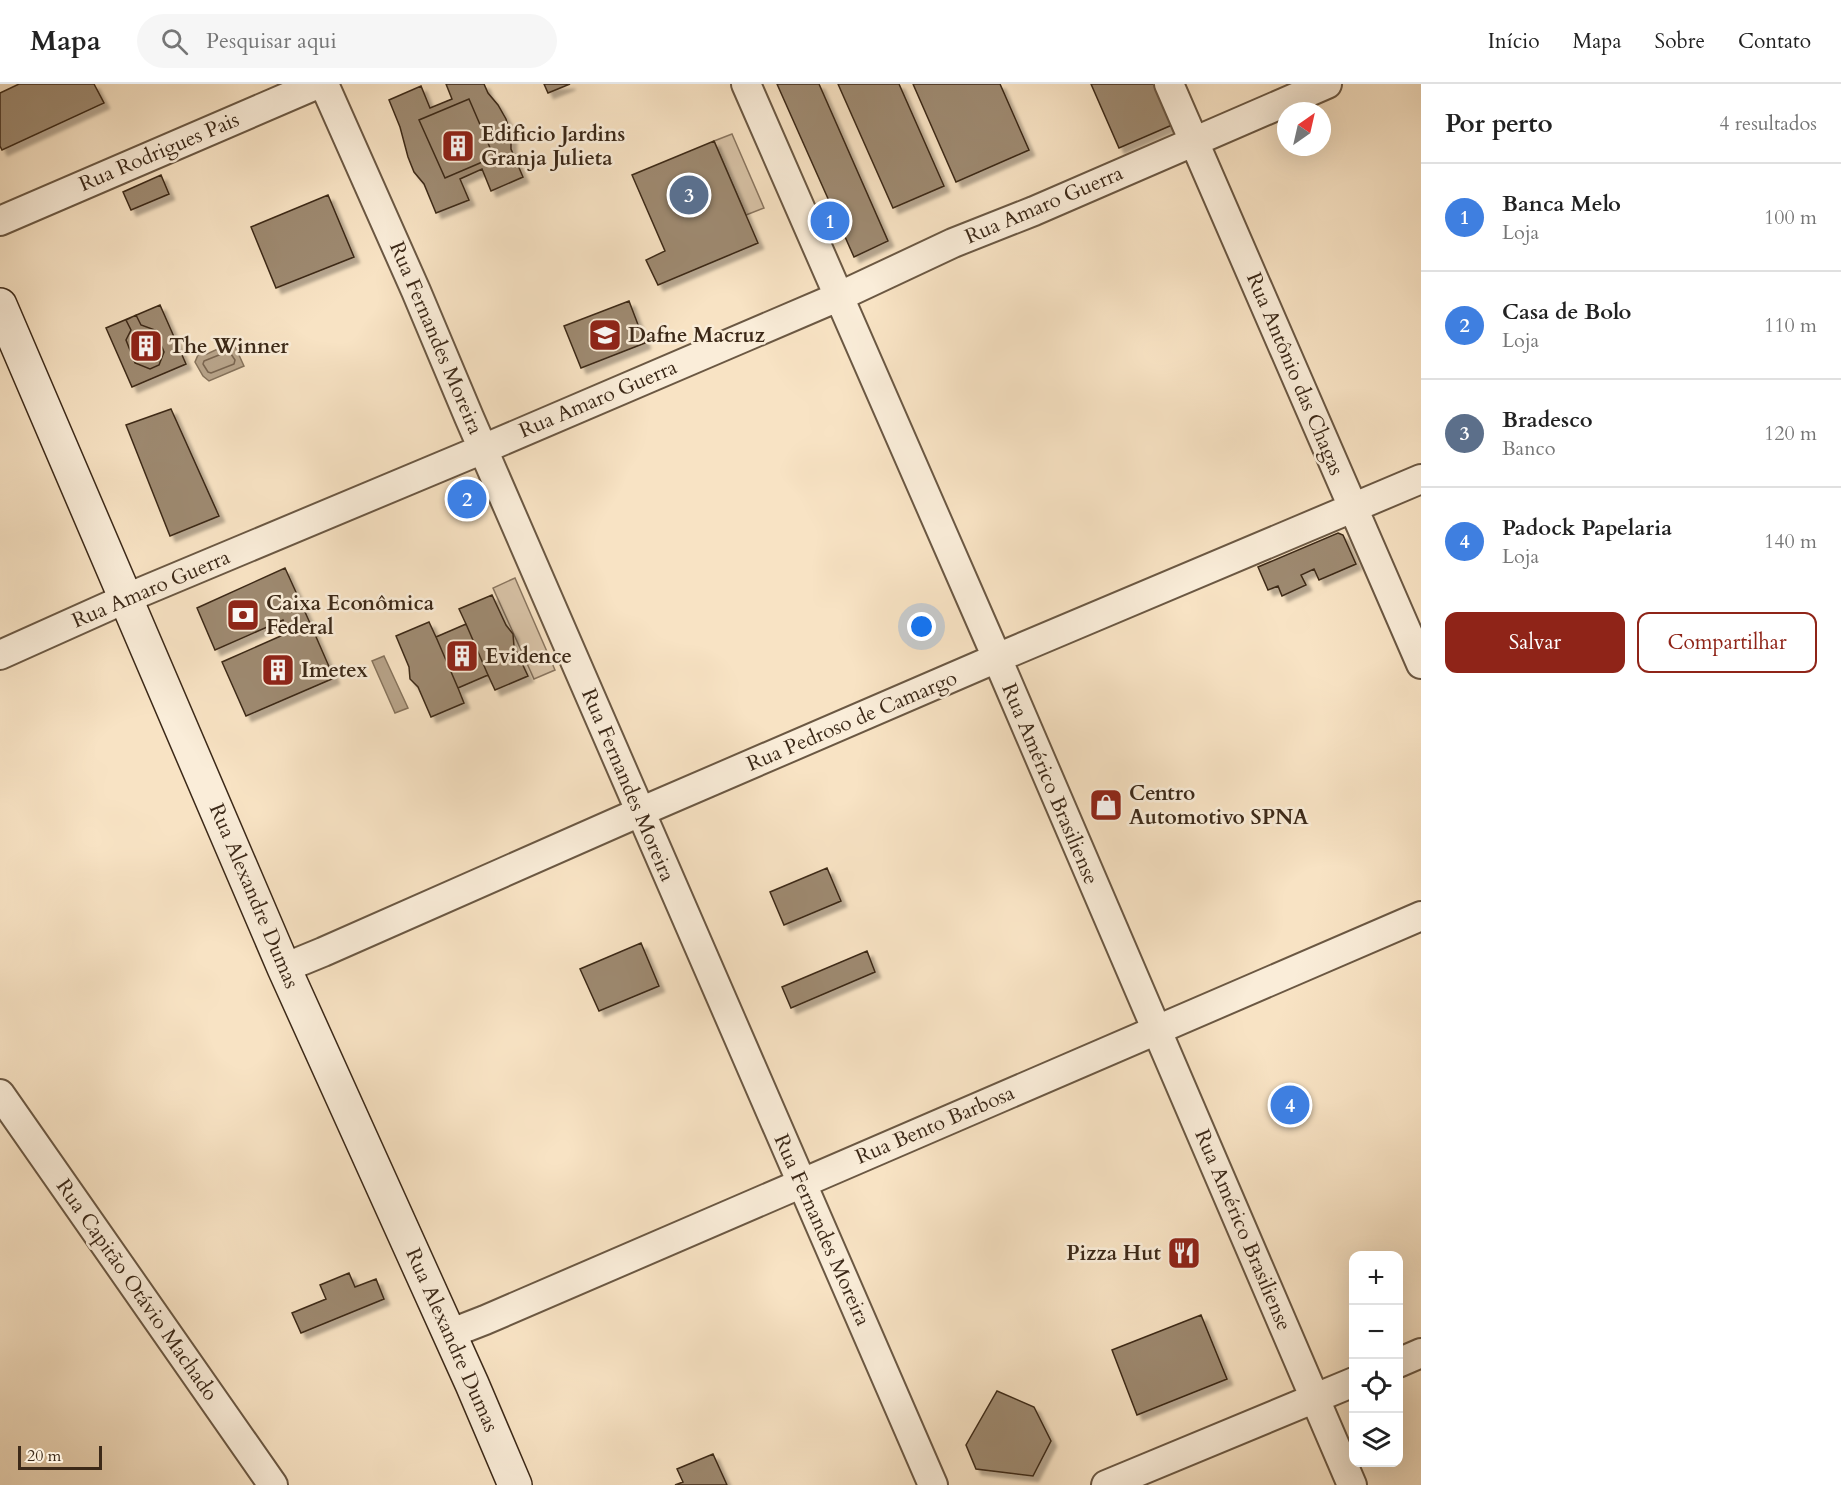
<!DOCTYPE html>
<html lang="pt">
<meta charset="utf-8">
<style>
body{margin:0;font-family:Cardo,serif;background:#f6f6f6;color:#222}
.controls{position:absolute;right:18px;bottom:18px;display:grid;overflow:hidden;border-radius:12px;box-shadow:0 6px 24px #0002}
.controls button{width:54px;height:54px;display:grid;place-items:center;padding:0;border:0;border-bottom:2px solid #e0e0e0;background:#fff;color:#222;font:30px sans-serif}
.compass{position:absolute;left:1277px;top:18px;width:54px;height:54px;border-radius:50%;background:#fff;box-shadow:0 6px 24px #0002;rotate:34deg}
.scale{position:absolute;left:18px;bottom:15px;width:84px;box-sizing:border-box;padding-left:6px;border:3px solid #3c2918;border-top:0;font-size:16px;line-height:21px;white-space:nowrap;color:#3c2918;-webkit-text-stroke:4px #faedd9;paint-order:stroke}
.you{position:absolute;left:922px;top:543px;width:21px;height:21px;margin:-15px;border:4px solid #fff;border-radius:50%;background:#1a73e8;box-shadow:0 0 0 9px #1a73e833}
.badge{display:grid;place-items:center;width:39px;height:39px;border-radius:50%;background:#8f2418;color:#fff;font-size:20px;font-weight:700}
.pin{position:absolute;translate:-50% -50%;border:3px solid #fff;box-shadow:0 2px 6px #0006}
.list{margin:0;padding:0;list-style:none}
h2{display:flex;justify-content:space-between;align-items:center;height:78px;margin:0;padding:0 24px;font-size:26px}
h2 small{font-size:20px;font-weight:400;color:#767676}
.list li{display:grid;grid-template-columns:39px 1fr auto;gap:18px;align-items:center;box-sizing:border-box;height:108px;padding:0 24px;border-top:2px solid #e0e0e0}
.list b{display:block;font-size:22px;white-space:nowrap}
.list p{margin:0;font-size:20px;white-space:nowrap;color:#767676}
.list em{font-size:20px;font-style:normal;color:#767676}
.actions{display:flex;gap:12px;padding:18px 24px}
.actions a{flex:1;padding:14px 0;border:2px solid #8f2418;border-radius:12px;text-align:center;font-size:21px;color:#8f2418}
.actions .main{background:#8f2418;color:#fff}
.icon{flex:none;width:33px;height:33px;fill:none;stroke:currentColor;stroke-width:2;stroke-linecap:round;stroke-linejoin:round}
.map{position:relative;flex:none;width:1421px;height:1401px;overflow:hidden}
header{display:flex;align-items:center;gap:36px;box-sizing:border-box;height:84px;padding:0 30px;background:#fff;border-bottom:2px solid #e0e0e0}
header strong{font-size:28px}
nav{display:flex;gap:33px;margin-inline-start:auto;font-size:21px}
.search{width:420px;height:54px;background:#f6f6f6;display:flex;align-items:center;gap:15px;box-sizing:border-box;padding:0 21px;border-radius:33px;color:#767676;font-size:22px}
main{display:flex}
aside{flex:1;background:#fff}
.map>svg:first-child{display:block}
</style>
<header>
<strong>Mapa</strong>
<div class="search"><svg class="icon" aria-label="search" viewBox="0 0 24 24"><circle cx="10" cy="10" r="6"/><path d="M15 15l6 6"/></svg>Pesquisar aqui</div>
<nav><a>Início</a><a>Mapa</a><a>Sobre</a><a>Contato</a></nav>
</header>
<main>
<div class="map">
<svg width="1421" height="1401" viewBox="0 0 1421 1401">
<defs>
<filter id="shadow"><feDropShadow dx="5.5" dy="5.5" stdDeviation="1.5" flood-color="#0004"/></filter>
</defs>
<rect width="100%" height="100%" fill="#f8e3c4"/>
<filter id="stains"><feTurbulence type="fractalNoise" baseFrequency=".00333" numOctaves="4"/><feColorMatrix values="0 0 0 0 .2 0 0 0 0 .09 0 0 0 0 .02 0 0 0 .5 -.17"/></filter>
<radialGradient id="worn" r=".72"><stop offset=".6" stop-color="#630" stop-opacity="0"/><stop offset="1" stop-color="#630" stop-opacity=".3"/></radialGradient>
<path fill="#d8c3a7" stroke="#8a7660" stroke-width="1.5" d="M732,50L764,124L746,131L714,57Z
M515,494L555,586L534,595L493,504Z"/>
<path fill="#b8a48a" stroke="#86735c" stroke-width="1.5" d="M233,258L244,282L209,297L203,292L195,278L198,271L202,268L207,270Z
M384,572L408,624L395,629L372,577Z"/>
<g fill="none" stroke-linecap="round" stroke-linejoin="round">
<path stroke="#7a6651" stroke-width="1.5" d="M229,267L235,276L234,280L211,289L208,288L203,280L204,277Z"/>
</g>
<path fill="#9e8a71" stroke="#3c2918" stroke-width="1.5" filter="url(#shadow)" d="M19,0H94L104,19L2,66L0,62V9Z
M446,0H484L488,9L498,21L506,35L511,50V65L523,93L491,107L482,85L460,95L469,116L436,129L424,100L414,88L408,73L400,43L389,16L421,2L430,24L452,15Z
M544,0H570L548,9Z
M777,0H819L888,157L854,173Z
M838,0H899L944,102L893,124Z
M913,0H1000L1029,66L956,98Z
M1091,0H1162L1179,38L1119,64Z
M469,15L494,73L445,94L419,36Z
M714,57L758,159L658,201L646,176L665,167L632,91Z
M161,91L169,110L131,126L123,108Z
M328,111L354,173L276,204L251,143Z
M629,217L645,259L581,284L564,242Z
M160,221L186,280L132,303L106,244Z
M136,231L141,241L155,246L164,268L159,281L150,285L135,279L126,256L131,246L126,236Z
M171,325L219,432L170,452L126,341Z
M1338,449L1343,451L1356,480L1319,496L1314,485L1301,491L1306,501L1282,512L1278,502L1268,506L1258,483Z
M285,484L310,539L288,548L283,536L215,566L197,524Z
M492,511L506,541L513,550L514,562L528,592L495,606L488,591L458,604L464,619L431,633L418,603L410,595L409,583L396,552L429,538L436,553L466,540L459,525Z
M310,539L334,594L246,632L222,578Z
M466,540L488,591L458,604L436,553Z
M827,784L841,817L784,841L770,808Z
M641,859L659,902L599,927L580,885Z
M867,867L875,888L791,924L782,903Z
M349,1189L355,1203L376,1195L384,1215L301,1249L292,1229L326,1215L320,1201Z
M1201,1231L1227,1295L1137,1331L1112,1266Z
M997,1307L1034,1323L1051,1357L1033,1392L976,1385L966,1361Z
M713,1370L727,1401H675L683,1398L677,1385Z"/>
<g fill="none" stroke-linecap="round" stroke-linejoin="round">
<g stroke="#6b5843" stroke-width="32">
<path id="street" d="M324,0L416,207L469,333L933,1401
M746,0L997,574L1352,1401
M1169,0L1421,580
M0,137L318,0
M0,571L127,514L483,365L838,213L953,159L1034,127L1327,0
M284,884L323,868L640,728L997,574L1421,395
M0,1010L273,1401
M449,1250L485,1236L1421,832
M1398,1279L1421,1269
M1106,1401L1354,1298"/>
</g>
<g stroke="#3c2918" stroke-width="36">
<path id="secondary" d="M0,221L284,884L472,1300L515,1401"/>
</g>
<use href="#street" stroke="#faedd9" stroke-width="28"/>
<use href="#secondary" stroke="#faedd9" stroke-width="33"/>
</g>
<defs>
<g id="building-square" transform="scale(1.725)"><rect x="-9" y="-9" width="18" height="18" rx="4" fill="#8f2418" stroke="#faedd9"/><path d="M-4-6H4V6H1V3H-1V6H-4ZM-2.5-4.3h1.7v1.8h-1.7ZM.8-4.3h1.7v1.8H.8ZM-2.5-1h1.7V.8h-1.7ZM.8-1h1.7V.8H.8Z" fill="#fff"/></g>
<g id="school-square" transform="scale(1.725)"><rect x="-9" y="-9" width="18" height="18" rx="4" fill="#8f2418" stroke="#faedd9"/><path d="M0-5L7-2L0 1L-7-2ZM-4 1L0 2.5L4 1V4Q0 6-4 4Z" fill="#fff"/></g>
<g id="bank-square" transform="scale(1.725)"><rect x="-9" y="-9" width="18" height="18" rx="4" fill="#8f2418" stroke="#faedd9"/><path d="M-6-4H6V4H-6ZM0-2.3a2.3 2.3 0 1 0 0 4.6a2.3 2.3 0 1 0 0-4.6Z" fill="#fff"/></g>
<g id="shop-square" transform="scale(1.725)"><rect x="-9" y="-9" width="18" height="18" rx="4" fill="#8f2418" stroke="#faedd9"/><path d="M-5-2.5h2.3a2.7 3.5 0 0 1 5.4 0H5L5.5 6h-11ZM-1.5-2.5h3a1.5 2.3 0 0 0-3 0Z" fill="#fff"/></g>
<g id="restaurant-square" transform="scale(1.725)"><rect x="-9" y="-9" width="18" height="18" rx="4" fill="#8f2418" stroke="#faedd9"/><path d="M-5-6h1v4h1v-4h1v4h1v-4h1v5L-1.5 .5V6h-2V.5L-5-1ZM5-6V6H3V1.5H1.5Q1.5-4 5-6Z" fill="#fff"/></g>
</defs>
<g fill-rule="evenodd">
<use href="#building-square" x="458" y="62"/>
<use href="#school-square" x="605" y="251"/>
<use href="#building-square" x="146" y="262"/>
<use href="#bank-square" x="243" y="531"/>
<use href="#building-square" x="462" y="572"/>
<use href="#building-square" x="278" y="586"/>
<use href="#shop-square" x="1106" y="721"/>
<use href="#restaurant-square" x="1184" y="1169"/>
</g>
<g text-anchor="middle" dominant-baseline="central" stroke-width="5" stroke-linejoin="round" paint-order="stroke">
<g font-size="21" font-weight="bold" fill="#3c2918" stroke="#faedd9" text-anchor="start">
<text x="481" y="50">Edificio Jardins<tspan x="481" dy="24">Granja Julieta</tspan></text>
<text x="628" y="251">Dafne Macruz</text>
<text x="169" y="262">The Winner</text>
<text x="266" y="519">Caixa Econômica<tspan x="266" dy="24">Federal</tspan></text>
<text x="485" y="572">Evidence</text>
<text x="301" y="586">Imetex</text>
<text x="1129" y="709">Centro<tspan x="1129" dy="24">Automotivo SPNA</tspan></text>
<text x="1161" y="1169" text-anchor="end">Pizza Hut</text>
</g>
<g font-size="21" fill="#3c2918" stroke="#faedd9">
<text transform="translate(159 68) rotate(-23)">Rua Rodrigues Pais</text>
<text transform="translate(1044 121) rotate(-23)">Rua Amaro Guerra</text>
<text transform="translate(436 254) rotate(67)">Rua Fernandes Moreira</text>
<text transform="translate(1295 290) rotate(67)">Rua Antônio das Chagas</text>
<text transform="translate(598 315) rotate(-23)">Rua Amaro Guerra</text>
<text transform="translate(151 505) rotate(-23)">Rua Amaro Guerra</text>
<text transform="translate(852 637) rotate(-23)">Rua Pedroso de Camargo</text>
<text transform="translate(1050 700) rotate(67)">Rua Américo Brasiliense</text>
<text transform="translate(628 701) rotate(67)">Rua Fernandes Moreira</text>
<text transform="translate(254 812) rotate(67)">Rua Alexandre Dumas</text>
<text transform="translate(935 1041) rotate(-23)">Rua Bento Barbosa</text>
<text transform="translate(822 1146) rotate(66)">Rua Fernandes Moreira</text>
<text transform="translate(1243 1146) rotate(67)">Rua Américo Brasiliense</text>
<text transform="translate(137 1206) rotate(55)">Rua Capitão Otávio Machado</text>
<text transform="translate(452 1256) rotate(66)">Rua Alexandre Dumas</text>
</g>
</g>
<rect width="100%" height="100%" filter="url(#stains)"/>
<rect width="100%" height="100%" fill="url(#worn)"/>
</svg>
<div class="controls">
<button>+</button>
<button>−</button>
<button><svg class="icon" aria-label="locate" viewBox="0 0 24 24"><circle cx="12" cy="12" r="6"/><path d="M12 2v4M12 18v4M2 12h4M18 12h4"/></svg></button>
<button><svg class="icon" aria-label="layers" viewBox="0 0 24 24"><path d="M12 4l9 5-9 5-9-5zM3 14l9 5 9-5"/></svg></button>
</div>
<svg class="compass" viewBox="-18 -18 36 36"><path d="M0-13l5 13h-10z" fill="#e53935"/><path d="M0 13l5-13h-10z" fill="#767676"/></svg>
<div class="scale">20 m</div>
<div class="you"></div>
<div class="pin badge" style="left:830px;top:137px;background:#3f7fe0">1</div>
<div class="pin badge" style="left:467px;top:415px;background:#3f7fe0">2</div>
<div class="pin badge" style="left:689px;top:111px;background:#5c6f8a">3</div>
<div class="pin badge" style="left:1290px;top:1021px;background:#3f7fe0">4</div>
</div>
<aside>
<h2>Por perto<small>4 resultados</small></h2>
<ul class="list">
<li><span class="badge" style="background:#3f7fe0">1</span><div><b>Banca Melo</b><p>Loja</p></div><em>100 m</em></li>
<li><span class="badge" style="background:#3f7fe0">2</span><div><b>Casa de Bolo</b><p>Loja</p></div><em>110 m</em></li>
<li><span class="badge" style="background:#5c6f8a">3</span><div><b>Bradesco</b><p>Banco</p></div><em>120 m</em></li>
<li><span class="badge" style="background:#3f7fe0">4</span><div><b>Padock Papelaria</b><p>Loja</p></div><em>140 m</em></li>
</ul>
<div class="actions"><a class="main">Salvar</a><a>Compartilhar</a></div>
</aside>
</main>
